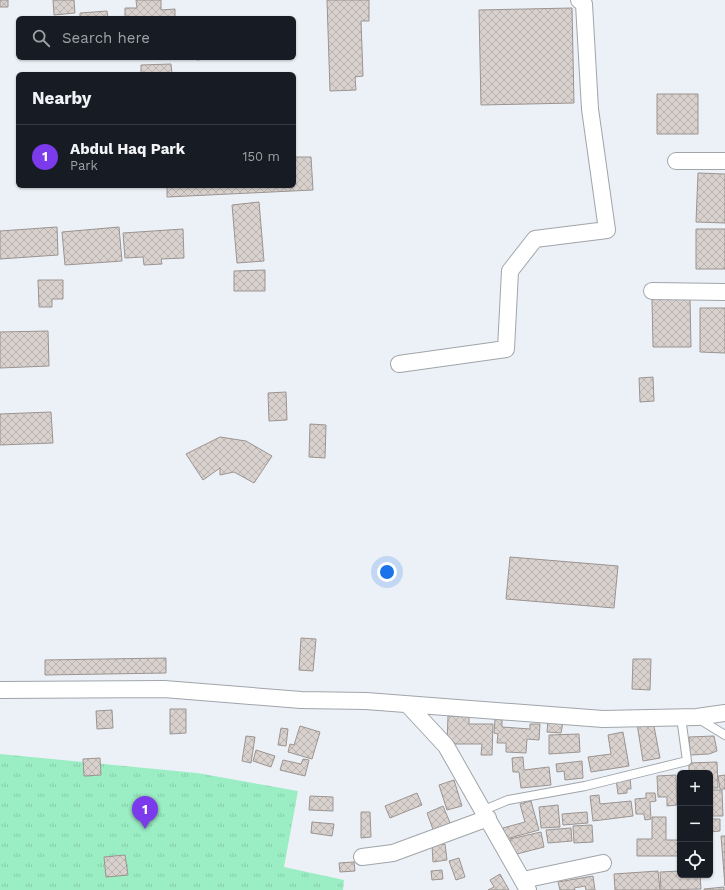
<!DOCTYPE html>
<meta charset="utf-8">
<style>
body{margin:0;font-family:"Work Sans",sans-serif;background:#242831;color:#f1f3f6}
.controls{position:absolute;right:12px;bottom:12px;display:grid;overflow:hidden;border-radius:6px;box-shadow:0 1px 3px #0004}
.controls button{width:36px;height:36px;display:grid;place-items:center;padding:0;border:0;border-bottom:1px solid #363941;background:#171b24;color:#f1f3f6;font:20px sans-serif}
.you{position:absolute;left:387px;top:572px;width:14px;height:14px;margin:-10px;border:3px solid #fff;border-radius:50%;background:#1a73e8;box-shadow:0 0 0 6px #1a73e833}
.badge{display:grid;place-items:center;width:26px;height:26px;border-radius:50%;background:#7c3aed;color:#fff;font-size:13px;font-weight:700}
.pin{position:absolute;translate:-50% -33px;filter:drop-shadow(0 1px 2px #0008)}
.pin::after{content:'';position:absolute;top:21px;width:14px;height:12px;background:inherit;clip-path:polygon(0 0,100% 0,50% 100%)}
.list{margin:0;padding:0;list-style:none}
h2{display:flex;justify-content:space-between;align-items:center;height:52px;margin:0;padding:0 16px;font-size:17px}
h2 small{font-size:13px;font-weight:400;color:#9ea1a6}
.list li{display:grid;grid-template-columns:26px 1fr auto;gap:12px;align-items:center;box-sizing:border-box;height:64px;padding:0 16px;border-top:1px solid #363941}
.list b{display:block;font-size:15px;white-space:nowrap}
.list p{margin:0;font-size:13px;white-space:nowrap;color:#9ea1a6}
.list em{font-size:13px;font-style:normal;color:#9ea1a6}
.icon{flex:none;width:22px;height:22px;fill:none;stroke:currentColor;stroke-width:2;stroke-linecap:round;stroke-linejoin:round}
.map{position:relative;flex:none;width:725px;height:890px;overflow:hidden}
.search{position:absolute;background:#171b24;box-shadow:0 1px 3px #0004;left:16px;top:16px;width:280px;height:44px;display:flex;align-items:center;gap:10px;box-sizing:border-box;padding:0 14px;border-radius:6px;color:#9ea1a6;font-size:15px}
.panel{position:absolute;background:#171b24;box-shadow:0 1px 3px #0004;left:16px;top:72px;width:280px;height:116px;border-radius:6px}
.map>svg:first-child{display:block}
</style>
<div class="map">
<svg width="725" height="890" viewBox="0 0 725 890">
<defs>
<pattern id="park-tufts" width="24" height="20" patternUnits="userSpaceOnUse"><rect width="24" height="20" fill="#9bedc4"/><path d="M3 7l-1-3M5 7V3M7 7l1-3M15 17l-1-3M17 17v-4M19 17l1-3" fill="none" stroke="#86cca9"/></pattern>
<pattern id="building-cross-hatch" width="8" height="8" patternUnits="userSpaceOnUse"><rect width="8" height="8" fill="#d8d1ce"/><path d="M0 0l8 8M0 8l8-8" fill="none" stroke="#bab4b1"/></pattern>
</defs>
<rect width="100%" height="100%" fill="#ecf1f7"/>
<path fill="url(#park-tufts)" d="M0,754L197,773L298,791L284,867L344,880L343,890H0Z"/>
<path fill="url(#building-cross-hatch)" stroke="#9b9491" d="M0,0H8V7H0Z
M53,0H74L75,13L54,15Z
M136,0H161V10L175,9V18H125V8H137Z
M327,0H369V21H361L363,76L355,77L356,90L330,91Z
M572,8L574,103L481,105L479,10Z
M107,11L108,18H80V13Z
M196,58H216L197,60Z
M171,64L172,74H141V65Z
M657,94H698V134H657Z
M294,157H311L313,190L167,197V186H294Z
M698,173L725,174V223L696,222Z
M259,202L264,261L237,263L232,205Z
M57,227L58,255L0,259V231Z
M119,227L122,261L65,265L62,232Z
M183,229L184,258L161,259L162,264L144,265L143,257L125,258L123,233Z
M696,229H725V269H696Z
M265,270V291H234V271Z
M38,280H63V299H52V307H39Z
M690,298L691,347H653L652,299Z
M700,308H725V353L700,352Z
M48,331L49,366L0,368V332Z
M653,377L654,401L640,402L639,378Z
M286,392L287,420L269,421L268,393Z
M51,412L53,443L0,445V414Z
M310,424L326,425L325,458L309,457Z
M220,437L246,441L272,456L254,483L234,472L220,475V468L203,480L186,454Z
M510,557L618,566L614,608L506,599Z
M301,638L316,639L313,671L299,670Z
M166,658V673L45,675V660Z
M633,659H651L650,690L632,689Z
M170,709H186V733L170,734Z
M112,710L113,728L97,729L96,711Z
M448,716H469V724H493L492,755H481L482,744H447Z
M495,719L502,720V727L530,729V724H540L539,740L527,739L526,753L506,752V743H497L498,734L494,733Z
M548,720L563,722L561,733L547,732Z
M653,721L660,758L643,761L637,724Z
M300,726L320,732L312,759L288,752L290,744L294,745Z
M281,728L288,729L286,746L278,745Z
M623,732L629,766L591,772L588,757L611,754L608,735Z
M579,734L580,752L549,754V735Z
M246,736L255,737L251,763L242,761Z
M714,736L717,751L709,754L690,755L689,737Z
M256,750L275,756L271,767L253,761Z
M523,757L524,770L549,767L551,785L521,788L519,772H513L512,758Z
M100,758L101,775L84,776L83,759Z
M303,759L309,760L305,776L280,770L283,760L301,764Z
M582,761L583,778L565,780L564,771L557,772L556,764Z
M717,762L718,788H710V773H689V763Z
M676,775L677,805L667,806V797H658L657,776Z
M725,775V789H720L718,776Z
M630,777L631,789H627V793L618,794L616,779Z
M454,780L462,806L447,810L439,785Z
M711,790H722L723,816H710Z
M417,793L422,805L390,818L385,806Z
M646,793H655L656,801L650,802L651,819L645,820L644,814H636L635,799L646,798Z
M599,795L600,804L631,801L633,816L593,821L590,796Z
M310,796L333,797V811L309,810Z
M531,801L539,830L506,839L503,828L525,822L520,804Z
M558,805L560,827L541,828L539,807Z
M443,806L451,825L434,832L427,813Z
M361,812H370L371,837L361,838Z
M587,812L588,823L563,825L562,814Z
M652,817H666V840H678V856H637V839H652Z
M710,819H720V831L710,832Z
M312,822L334,824L332,836L311,833Z
M592,825L593,842L574,843L573,826Z
M571,828L572,841L548,843L546,830Z
M541,832L544,847L513,855L510,839Z
M721,836H725V886Z
M445,844L447,860L433,862L432,845Z
M125,855L128,875L106,877L104,857Z
M459,858L465,877L456,880L449,861Z
M354,862L355,871L340,872L339,863Z
M442,870L443,879L432,880L431,871Z
M658,871L660,890H615L614,874Z
M680,871V875H700L701,889L661,890L660,872Z
M500,874L509,890H488L494,887L490,880Z
M593,876L595,890H586L585,886L574,888L575,890H560L558,882Z
M724,887V890H704V889Z"/>
<g fill="none" stroke-linecap="round" stroke-linejoin="round">
<g stroke="#a0a5aa" stroke-width="10">
<path id="lane" d="M699,719L725,735
M484,810L508,800L585,786L687,761L681,717"/>
</g>
<g stroke="#a0a5aa" stroke-width="18">
<path id="street" d="M676,161H725
M652,291L725,292
M399,364L506,349L510,271L535,239L607,230L590,109L584,4L579,0
M0,690L164,689L301,700L366,701L603,719L697,717L725,713
M408,705L446,746L528,890
M362,857L393,853L488,818
M523,880L603,863"/>
</g>
<use href="#lane" stroke="#fff" stroke-width="8"/>
<use href="#street" stroke="#fff" stroke-width="16"/>
</g>
</svg>
<div class="controls">
<button>+</button>
<button>−</button>
<button><svg class="icon" aria-label="locate" viewBox="0 0 24 24"><circle cx="12" cy="12" r="6"/><path d="M12 2v4M12 18v4M2 12h4M18 12h4"/></svg></button>
</div>
<div class="you"></div>
<div class="pin badge" style="left:145px;top:829px">1</div>
<div class="search"><svg class="icon" aria-label="search" viewBox="0 0 24 24"><circle cx="10" cy="10" r="6"/><path d="M15 15l6 6"/></svg>Search here</div>
<section class="panel">
<h2>Nearby<small></small></h2>
<ul class="list">
<li><span class="badge">1</span><div><b>Abdul Haq Park</b><p>Park</p></div><em>150 m</em></li>
</ul>
</section>
</div>
